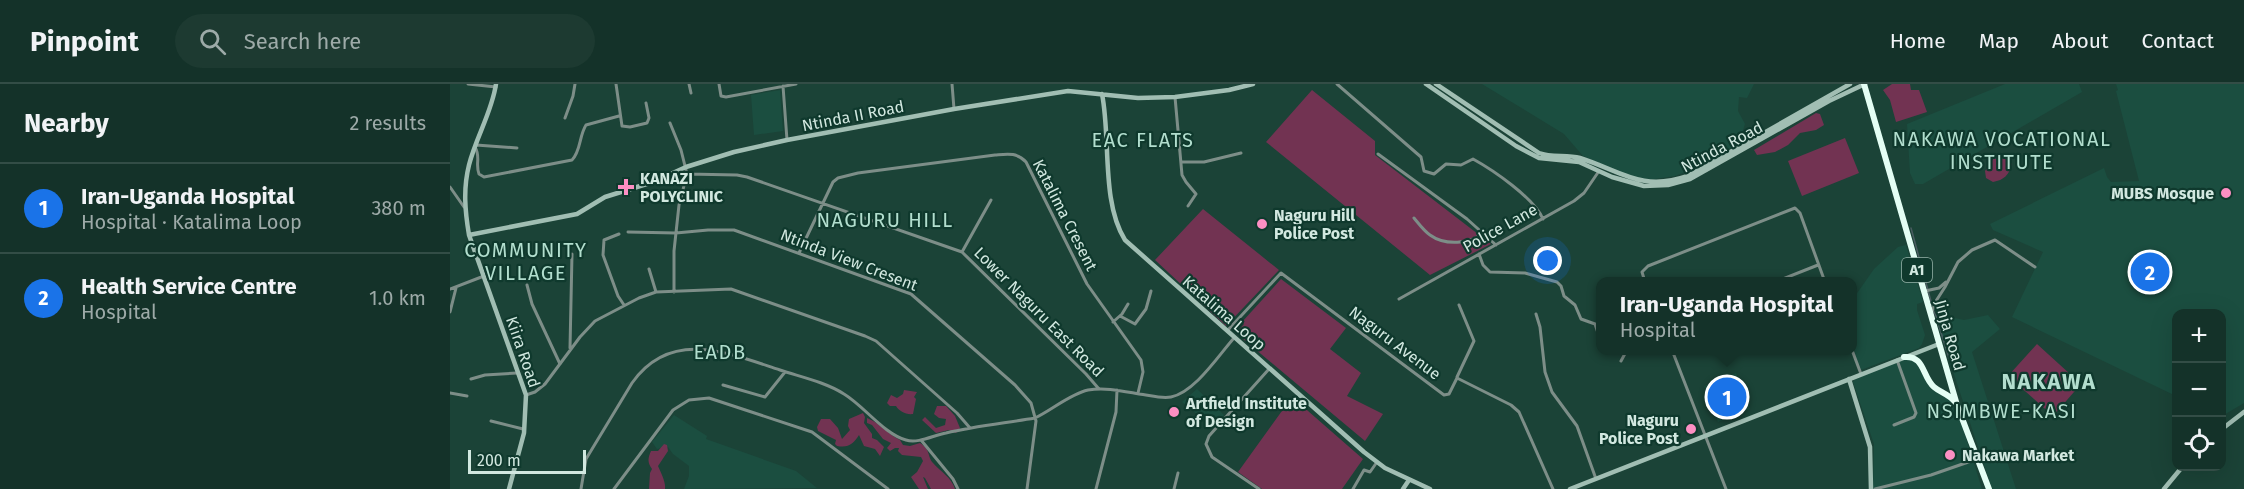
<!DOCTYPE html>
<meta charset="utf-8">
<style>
body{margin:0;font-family:"Fira Sans",sans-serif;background:#1d3a31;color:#f1f3f6}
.controls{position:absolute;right:18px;bottom:18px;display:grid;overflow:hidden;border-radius:12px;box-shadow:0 6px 24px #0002}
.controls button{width:54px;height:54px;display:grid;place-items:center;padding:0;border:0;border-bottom:2px solid #334d46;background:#143229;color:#f1f3f6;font:30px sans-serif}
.scale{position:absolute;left:18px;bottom:15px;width:118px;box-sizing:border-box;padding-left:6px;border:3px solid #d2e8e0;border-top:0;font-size:16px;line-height:21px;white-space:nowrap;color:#d2e8e0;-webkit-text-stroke:4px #0f392d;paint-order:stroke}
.you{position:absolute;left:1098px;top:177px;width:21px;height:21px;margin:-15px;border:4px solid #fff;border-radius:50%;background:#1a73e8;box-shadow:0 0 0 9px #1a73e833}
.badge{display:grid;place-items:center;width:39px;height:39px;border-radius:50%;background:#1a73e8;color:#fff;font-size:20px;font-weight:700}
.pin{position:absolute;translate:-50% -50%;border:3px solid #fff;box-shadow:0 2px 6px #0006}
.popup{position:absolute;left:1146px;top:193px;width:261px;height:78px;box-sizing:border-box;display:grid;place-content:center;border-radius:12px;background:#143229;filter:drop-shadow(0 2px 4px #0005);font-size:20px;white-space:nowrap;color:#9daaa8}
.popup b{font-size:22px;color:#f1f3f6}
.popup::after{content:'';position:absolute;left:50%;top:100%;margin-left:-12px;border:12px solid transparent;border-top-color:#143229}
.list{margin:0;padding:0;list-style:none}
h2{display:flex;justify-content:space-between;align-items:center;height:78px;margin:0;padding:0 24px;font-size:26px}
h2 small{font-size:20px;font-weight:400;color:#9daaa8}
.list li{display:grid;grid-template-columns:39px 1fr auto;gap:18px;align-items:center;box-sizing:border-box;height:90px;padding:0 24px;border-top:2px solid #334d46}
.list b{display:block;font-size:22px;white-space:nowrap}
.list p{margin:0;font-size:20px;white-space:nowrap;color:#9daaa8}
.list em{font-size:20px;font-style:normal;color:#9daaa8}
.icon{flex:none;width:33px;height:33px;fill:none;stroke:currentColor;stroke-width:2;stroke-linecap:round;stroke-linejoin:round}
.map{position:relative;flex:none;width:1794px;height:405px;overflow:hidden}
header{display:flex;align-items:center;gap:36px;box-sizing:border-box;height:84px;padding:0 30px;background:#143229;border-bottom:2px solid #334d46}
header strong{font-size:28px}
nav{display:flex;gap:33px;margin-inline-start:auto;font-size:21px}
.search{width:420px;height:54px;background:#1d3a31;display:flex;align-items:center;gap:15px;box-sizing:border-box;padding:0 21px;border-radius:33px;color:#9daaa8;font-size:22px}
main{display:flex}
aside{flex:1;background:#143229}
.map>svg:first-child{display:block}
</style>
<header>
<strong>Pinpoint</strong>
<div class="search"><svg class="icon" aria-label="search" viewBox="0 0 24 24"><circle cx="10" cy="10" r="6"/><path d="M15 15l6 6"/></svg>Search here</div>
<nav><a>Home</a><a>Map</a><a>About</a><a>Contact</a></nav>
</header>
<main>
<aside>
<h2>Nearby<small>2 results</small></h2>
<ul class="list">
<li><span class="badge">1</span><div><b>Iran-Uganda Hospital</b><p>Hospital · Katalima Loop</p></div><em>380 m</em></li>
<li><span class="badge">2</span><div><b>Health Service Centre</b><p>Hospital</p></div><em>1.0 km</em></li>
</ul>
</aside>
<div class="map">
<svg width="1794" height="405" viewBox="0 0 1794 405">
<rect width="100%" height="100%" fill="#1b4337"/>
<path fill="#1b4e40" d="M1032,0H1304L1297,14L1289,13L1288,27L1295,40L1289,59L1250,82L1225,92L1198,96L1186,95L1133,72L1114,50Z
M1555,0H1629L1632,8L1473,100H1465L1460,89L1457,40Z
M1666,0H1794V319L1772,332V230H1726V312L1562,233L1593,168L1543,146L1540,140L1654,84L1657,93L1661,98L1689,97L1666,7L1668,6Z
M330,6L333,47L304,51L301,11Z
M1456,161L1473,218L1467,220V226L1475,251L1472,260L1469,264L1411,286L1403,264V215L1424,185L1448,163Z
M1538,231L1550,245L1522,268L1566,405H1542L1488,242L1493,240L1495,232L1514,236Z
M1456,274L1464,275L1481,305L1495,310L1505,319L1532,405H1423L1424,360L1403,298L1405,295Z
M1286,289L1300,325L1268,338L1254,302Z
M747,305L774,331L763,343L732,318Z
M224,331L257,352L256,355L346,387L367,404L234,405L239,392V382L223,370L218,363L207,365L202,358Z"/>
<path fill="#723352" d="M1442,0H1460L1461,6H1469L1477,28L1446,38L1440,16L1433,6Z
M862,6L925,57V71L1041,160L980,191L816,58Z
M1366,29L1370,30L1374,41L1366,46L1350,49L1338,61L1325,68L1307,71L1304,66Z
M1395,54L1409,89L1352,112L1338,77Z
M1550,73H1557L1562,80C1559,91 1554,96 1543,98L1536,94L1535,87L1543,75Z
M753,125L829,186L776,242L705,176Z
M831,195L896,244L880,265L911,289L897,312L933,330L915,357L786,249L794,240L792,238Z
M1587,260L1631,300L1603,332L1558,292Z
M454,306L467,308L464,313L466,315L463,330C456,331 449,327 446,322H440L437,319L441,311L447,314L453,310Z
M842,313L913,375L892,405H812L788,388Z
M487,322H496L505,332L510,344L506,349L499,346L486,349L472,336L475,333L486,344L495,341L496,335L489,334L484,330Z
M413,329L415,333L414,339L422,350V354L427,356L434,363L430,372L425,365L414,362L409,351C403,360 399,364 387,362L385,360L386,356L368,347L367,343L371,335H380L388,344L392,355L400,346L398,342L399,335Z
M417,334C430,339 439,351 450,356L453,361L460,362L470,359C481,366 477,372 483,379C491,388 501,393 505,405H481L475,394L473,393L478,405H469L461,393L467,388L473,377L471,373L452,371L448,367L449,364H445L440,367L437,364L441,359L433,355L422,341L417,339Z
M214,360L217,361L218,367L208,382C211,389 216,398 215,405H199L200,389L202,385C197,378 198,374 201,367H208Z"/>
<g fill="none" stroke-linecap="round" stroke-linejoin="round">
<path stroke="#4a5d61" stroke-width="1.5" d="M1461,144L1482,221
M1483,226L1489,238
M1489,242L1499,274"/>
<path stroke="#7d8e88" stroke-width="3" d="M18,0L46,3
M166,0L172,42L180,43L197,39L199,34L196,19
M239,0L241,9
M269,0L271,12L276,13L346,0
M502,0L504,25
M887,0L971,73L974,87L984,90L996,80L1011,81L1023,75C1043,86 1084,114 1093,135
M333,2L337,56
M725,13L732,91L736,98L746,110L738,122
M115,34L123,12L125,0
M220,39L231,66L237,90L229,121L224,167V208
M26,61L67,64
M25,63C31,73 25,80 29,90L34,93L122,76C131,67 129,52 136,41L169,32
M928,70L1017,135L1046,161
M732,78H754L791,69
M237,90L287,91L297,93L512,168L636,290L649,305
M0,103L14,123
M964,134C969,140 974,147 980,151C995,162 1020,160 1034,149
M178,148L226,149L258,146H284L461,210L565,301L581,319L586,337L577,405
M169,150L154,156L153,171L168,212L174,221
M512,168L541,116
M349,169L383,98L388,94L408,89L545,71C557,70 567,68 576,78L637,200L691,276L693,288L688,309
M1029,170L1033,181L1040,188L1075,189L1107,198L1111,202L1114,212L1125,221L1131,235L1145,240L1149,252L1151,253
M199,185L206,208
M1195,198L1192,188L1198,182L1345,124L1350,129L1375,198
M1325,198L1368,181
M77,201L82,220L110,280
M0,205L34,192
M1475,207L1489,204L1496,198
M949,215L1124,117L1134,109L1149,87
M0,228L6,204
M1086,230L1090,243L1095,288L1102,308L1127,342L1146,395
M1481,230L1486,217L1495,203L1508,178L1522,166L1545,156L1585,183
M670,232L685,240L696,225L701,207
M663,238L672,230L678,220
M777,247L831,189L994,311L999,310L1007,294L1061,321L1069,328L1103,405
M120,264L122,170
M1222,266L1276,405
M1402,266L1411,290
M1171,277L1177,266
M1007,293L1024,257L1009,221
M21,295L35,291L67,289
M273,301L315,313L335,288
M0,309L17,312
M76,311L85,308L95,300L130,253L145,237L189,214L206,208L281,205L415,252L426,257L507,329L520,344
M41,337L73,345
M1444,341L1464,333L1466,329L1447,276
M471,356L503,395L508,405
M131,405L136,375L182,299C221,244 278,269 330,286C351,293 375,298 394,310C414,322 434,350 456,356C468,360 484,351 496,349C525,342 556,339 585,334C602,326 620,310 638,306C655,303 672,307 689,310C699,311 711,315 721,313C745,308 768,272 784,254
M164,405L223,326L239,316L259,314L362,348L438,405
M646,405L666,328L667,306
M724,405L728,389
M809,405L762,373L756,360L759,352L819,285
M903,405L914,386L920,388L927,378
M1425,405L1481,391L1527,375"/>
<path stroke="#a1beb3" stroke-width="4.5" d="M46,0C42,28 26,53 19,81C13,105 15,127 19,151L76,311L74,349L59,405
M976,0L1066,62L1089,74L1129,78L1162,93L1194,102L1218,101L1240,95L1379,17L1415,0
M986,0L1089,69C1102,74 1117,70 1130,74C1171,87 1191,108 1238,92L1400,0
M652,10C661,54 651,118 675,156L914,368L935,384L980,405
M19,151L127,130L155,113L203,98L236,83L284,68L337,56L504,25L618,7L688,14L725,13L779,6L803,0
M1399,295L1420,363L1421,405
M1772,345L1794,328
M953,405L959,396
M1120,405L1489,260
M1714,405L1733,382"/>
<path stroke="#e4fef4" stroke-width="6" d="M1414,0L1507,321L1539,405
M1454,273C1475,271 1472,293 1484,303C1491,309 1499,310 1505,318"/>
</g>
<g fill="#fc8fc3" stroke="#0f392d" stroke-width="2">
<path d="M173 94h6v6h6v6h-6v6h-6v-6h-6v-6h6z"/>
<circle cx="1776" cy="109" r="6"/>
<circle cx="812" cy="140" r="6"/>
<circle cx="724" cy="328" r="6"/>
<circle cx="1241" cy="345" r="6"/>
<circle cx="1500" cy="371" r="6"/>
</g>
<g text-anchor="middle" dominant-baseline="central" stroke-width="4.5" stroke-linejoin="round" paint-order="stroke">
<rect fill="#0f392d" stroke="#98b4aa" stroke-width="1.5" x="1452" y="174" width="30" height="24" rx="4.5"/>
<g font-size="15" font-weight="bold" fill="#d2e8e0">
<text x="1467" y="186">A1</text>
</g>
<g font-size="16" fill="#d2e8e0" stroke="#0f392d">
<text transform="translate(403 32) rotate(-11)">Ntinda II Road</text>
<text transform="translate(1272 63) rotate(-28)">Ntinda Road</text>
<text transform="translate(615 131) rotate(63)">Katalima Cresent</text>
<text transform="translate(1050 144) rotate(-29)">Police Lane</text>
<text transform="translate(399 176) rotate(21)">Ntinda View Cresent</text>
<text transform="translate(589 228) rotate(45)">Lower Naguru East Road</text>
<text transform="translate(774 229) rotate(41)">Katalima Loop</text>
<text transform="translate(1500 251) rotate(74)">Jinja Road</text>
<text transform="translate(945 259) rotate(37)">Naguru Avenue</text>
<text transform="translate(73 268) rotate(71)">Kiira Road</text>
</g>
<g font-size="16" font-weight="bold" fill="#d2e8e0" stroke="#0f392d" text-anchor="start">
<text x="190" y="94">KANAZI<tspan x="190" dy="18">POLYCLINIC</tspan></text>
<text x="1764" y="109" text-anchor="end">MUBS Mosque</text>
<text x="824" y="131">Naguru Hill<tspan x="824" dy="18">Police Post</tspan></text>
<text x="736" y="319">Artfield Institute<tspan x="736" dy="18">of Design</tspan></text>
<text x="1229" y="336" text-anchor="end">Naguru<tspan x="1229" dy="18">Police Post</tspan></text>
<text x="1512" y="371">Nakawa Market</text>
</g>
<g font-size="20" letter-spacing="1.5" fill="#b2dece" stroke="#0f392d">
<text x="1552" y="55">NAKAWA VOCATIONAL<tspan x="1552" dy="23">INSTITUTE</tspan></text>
<text x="693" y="56">EAC FLATS</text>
<text x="435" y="136">NAGURU HILL</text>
<text x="76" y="166">COMMUNITY<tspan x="76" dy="23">VILLAGE</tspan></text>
<text x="270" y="268">EADB</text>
<text x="1552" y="327">NSIMBWE-KASI</text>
</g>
<g font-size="22" font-weight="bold" letter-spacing="1.5" fill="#b2dece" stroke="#0f392d">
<text x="1599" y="297">NAKAWA</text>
</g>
</g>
</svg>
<div class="controls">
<button>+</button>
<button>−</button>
<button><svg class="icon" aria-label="locate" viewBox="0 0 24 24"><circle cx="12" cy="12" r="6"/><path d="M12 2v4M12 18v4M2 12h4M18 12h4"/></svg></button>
</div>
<div class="scale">200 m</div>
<div class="you"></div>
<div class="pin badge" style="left:1277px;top:313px">1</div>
<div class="popup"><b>Iran-Uganda Hospital</b>Hospital</div>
<div class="pin badge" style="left:1700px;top:188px">2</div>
</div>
</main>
